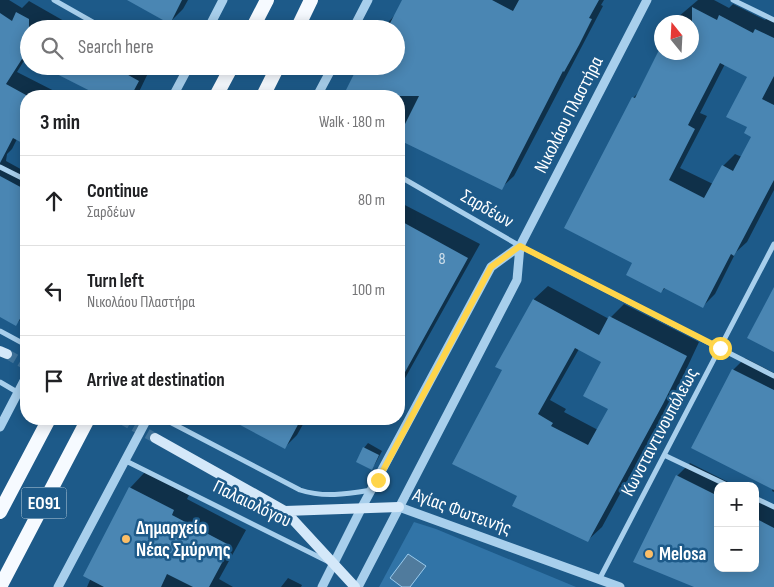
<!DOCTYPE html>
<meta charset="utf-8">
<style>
body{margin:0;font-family:"Sofia Sans Condensed",sans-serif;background:#f2f2f2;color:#202124}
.controls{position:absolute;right:15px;bottom:15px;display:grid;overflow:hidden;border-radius:10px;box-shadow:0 2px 12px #0003}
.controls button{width:45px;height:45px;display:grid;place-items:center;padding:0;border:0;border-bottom:1px solid #e0e0e0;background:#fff;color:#202124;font:25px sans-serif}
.compass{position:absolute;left:654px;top:15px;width:45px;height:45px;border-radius:50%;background:#fff;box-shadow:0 2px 12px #0003;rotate:342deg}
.stop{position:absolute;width:15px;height:15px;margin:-11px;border:4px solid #ffd54a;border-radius:50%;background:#fff}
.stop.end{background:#ffd54a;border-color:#fff;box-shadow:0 1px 5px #0008}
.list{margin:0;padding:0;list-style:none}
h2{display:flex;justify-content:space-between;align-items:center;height:65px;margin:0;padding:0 20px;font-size:21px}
h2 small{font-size:16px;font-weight:400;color:#757577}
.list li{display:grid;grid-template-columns:32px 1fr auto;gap:15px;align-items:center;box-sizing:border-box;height:90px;padding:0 20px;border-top:1px solid #e0e0e0}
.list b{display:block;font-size:19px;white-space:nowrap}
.list p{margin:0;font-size:16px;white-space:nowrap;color:#757577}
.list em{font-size:16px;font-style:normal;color:#757577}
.icon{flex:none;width:28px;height:28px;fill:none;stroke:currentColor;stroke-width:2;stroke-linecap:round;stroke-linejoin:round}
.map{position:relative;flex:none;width:774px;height:587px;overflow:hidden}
.search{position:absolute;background:#fff;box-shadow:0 2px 12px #0003;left:20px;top:20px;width:385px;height:55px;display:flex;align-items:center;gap:12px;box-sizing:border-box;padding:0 18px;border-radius:28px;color:#757577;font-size:19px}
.panel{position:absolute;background:#fff;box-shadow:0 2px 12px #0003;left:20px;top:90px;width:385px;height:335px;border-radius:20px}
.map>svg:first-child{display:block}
</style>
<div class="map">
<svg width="774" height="587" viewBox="0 0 774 587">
<rect width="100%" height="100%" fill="#1d5a89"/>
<path fill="#3174a7" d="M414,522L436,529L576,587H379Z"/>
<path fill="#507b9d" stroke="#9bcbed" d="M408,554L426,566L410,587H402L390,578Z"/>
<path fill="#0007" fill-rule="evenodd" d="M0,0H9L22,8L29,1L78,29H29L25,59L17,72L64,96H26V144L17,139L12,149L7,154L6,161L26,172V314L16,324L0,316Z
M129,0H188L183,9L169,23Z
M403,0H604L601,5L603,6L514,176L501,188L399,138V96H344L356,73L396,66V29H382L395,15Z
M698,0H714L729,8L733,4L765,20L768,17L774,20V190L747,242L736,252L715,294L703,306L666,287L661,292L634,263L633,98L639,92L662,49V52H692V22H676L678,17ZM725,64L749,76L748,127L753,136L742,157L735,154L723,166L713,184L680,168L707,116L700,113Z
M43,66H145L150,69L137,96H93L95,93Z
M399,202L480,244L399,389Z
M548,286L609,319L624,304L699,342L677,389L602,527L588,540L519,496L503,370L497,366L534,299ZM579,349L603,362L610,409L598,430L564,412L566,409L550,400Z
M745,358L774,373V492L772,491L773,488L733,370Z
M237,419H306L297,435L285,447Z
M368,443L382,451L375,464L371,468L357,461L364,448Z
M690,463L730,483L729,486H718V568H755V500L774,509V587H697L677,476Z
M145,472L189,495L187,499L246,530L219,579L233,587H87L130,488Z
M288,578L302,585L301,587H281Z"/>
<path fill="#4a86b3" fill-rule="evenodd" d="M127,0H182L170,24Z
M402,0H492L513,11L519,0H599L589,18L592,19L579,45L564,72L563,71L502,190L399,140V136L419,96H343L358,66H396V29H387Z
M692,7L717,20L719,15L753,33L755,29L774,38V76L762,99L774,105V180L734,256L731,254L703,308L664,288L661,293L626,275L632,263L564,228L632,97L635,98L659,50L662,52H692ZM720,63L747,77L726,117L747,127L744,133L751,137L733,171L722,165L704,198L669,180L695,129L688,125Z
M16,12L29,19V63L22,59L6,84L26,95V145L13,138L0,163V13L12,21Z
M41,66H112L139,81L131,96H100Z
M0,176L26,190V308L16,326L0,317Z
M399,220L468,258L399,383Z
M774,287V352L747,338Z
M533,299L599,335L609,316L687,356L663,404L588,542L512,506L517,496L452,464L502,370L495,367ZM575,348L601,362L583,396L608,409L588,445L551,426L553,423L538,414Z
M732,369L774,390V490L691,448Z
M229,419H301L285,449Z
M363,447L379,455L372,470L356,462Z
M676,475L718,496V568H755V518L774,528V587H694L633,562Z
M129,487L174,510L172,515L231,546L209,587H193L167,574L161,587H104L83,576Z"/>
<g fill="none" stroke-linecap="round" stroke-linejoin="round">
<path stroke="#3f739b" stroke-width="10" stroke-dasharray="10 5" stroke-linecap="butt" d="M7,354L26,365
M121,419L155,438"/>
<path stroke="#a8cfec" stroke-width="5" d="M54,0L105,29
M733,0L774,20
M171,66L185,74
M0,167L26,180
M399,176L520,246L774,376
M0,331L26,345
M0,382L17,392
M164,419L300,490C324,498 347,494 372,490
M664,455L729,486
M126,461L327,561
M755,498L774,507
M599,580L774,244"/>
<path stroke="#a8cfec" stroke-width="9" d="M208,29L223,0
M353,29L368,0
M173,96L189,66
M317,96L333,66
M0,427L26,377
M399,507L620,587
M58,587L147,419
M322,587L361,509L491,267L520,246
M358,587L517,280L520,246L647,0"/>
<path stroke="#d4e8f9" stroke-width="10" d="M0,351L7,354
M155,438L285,511L355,587
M285,511L399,507"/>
<path stroke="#f6faff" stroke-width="14" d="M252,29L267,0
M297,29L311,0
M216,96L232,66
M263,96L278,66
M0,512L49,419
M0,587L88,419"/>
</g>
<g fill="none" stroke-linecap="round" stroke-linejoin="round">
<path stroke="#ffd54a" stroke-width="6" d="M378,480L491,267L520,246L720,348"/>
</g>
<g fill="#fbbe67" stroke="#1d5a89" stroke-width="2">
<circle cx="126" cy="539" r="5"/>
<circle cx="649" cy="554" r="5"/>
</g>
<g text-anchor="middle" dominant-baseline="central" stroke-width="5" stroke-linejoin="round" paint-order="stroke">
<g font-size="16" fill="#d2e1ec">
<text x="442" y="259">8</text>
</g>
<rect fill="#1d5a89" stroke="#bbcedc" stroke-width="1" x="21.5" y="487.5" width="45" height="31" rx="4"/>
<g font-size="18" font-weight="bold" fill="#fff">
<text x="44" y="503">ΕΟ91</text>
</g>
<g font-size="19" fill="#fff" stroke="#1d5a89">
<text transform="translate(569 115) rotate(-63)">Νικολάου Πλαστήρα</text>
<text transform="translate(487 209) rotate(30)">Σαρδέων</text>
<text transform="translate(660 432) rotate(-62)">Κωνσταντινουπόλεως</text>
<text transform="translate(252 504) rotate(26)">Παλαιολόγου</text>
<text transform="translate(462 512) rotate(20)">Αγίας Φωτεινής</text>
</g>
<g font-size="19" font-weight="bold" fill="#fff" stroke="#1d5a89" text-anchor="start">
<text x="136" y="528">Δημαρχείο<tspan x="136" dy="22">Νέας Σμύρνης</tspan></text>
<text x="659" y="554">Melosa</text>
</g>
</g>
</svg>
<div class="controls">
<button>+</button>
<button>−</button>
</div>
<svg class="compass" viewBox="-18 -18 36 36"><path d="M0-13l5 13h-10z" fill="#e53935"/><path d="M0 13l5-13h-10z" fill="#757577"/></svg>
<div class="stop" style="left:720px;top:348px"></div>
<div class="stop end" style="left:378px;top:480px"></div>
<div class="search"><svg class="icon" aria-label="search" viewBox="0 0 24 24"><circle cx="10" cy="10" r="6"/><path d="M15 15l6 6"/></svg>Search here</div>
<section class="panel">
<h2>3 min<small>Walk · 180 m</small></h2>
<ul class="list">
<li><svg class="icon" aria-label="ahead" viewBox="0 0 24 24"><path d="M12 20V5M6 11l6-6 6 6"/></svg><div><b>Continue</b><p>Σαρδέων</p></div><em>80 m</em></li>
<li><svg class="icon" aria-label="left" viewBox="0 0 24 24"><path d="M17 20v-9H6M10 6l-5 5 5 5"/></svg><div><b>Turn left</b><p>Νικολάου Πλαστήρα</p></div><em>100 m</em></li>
<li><svg class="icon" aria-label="arrive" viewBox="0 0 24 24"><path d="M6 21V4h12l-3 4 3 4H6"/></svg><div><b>Arrive at destination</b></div></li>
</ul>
</section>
</div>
